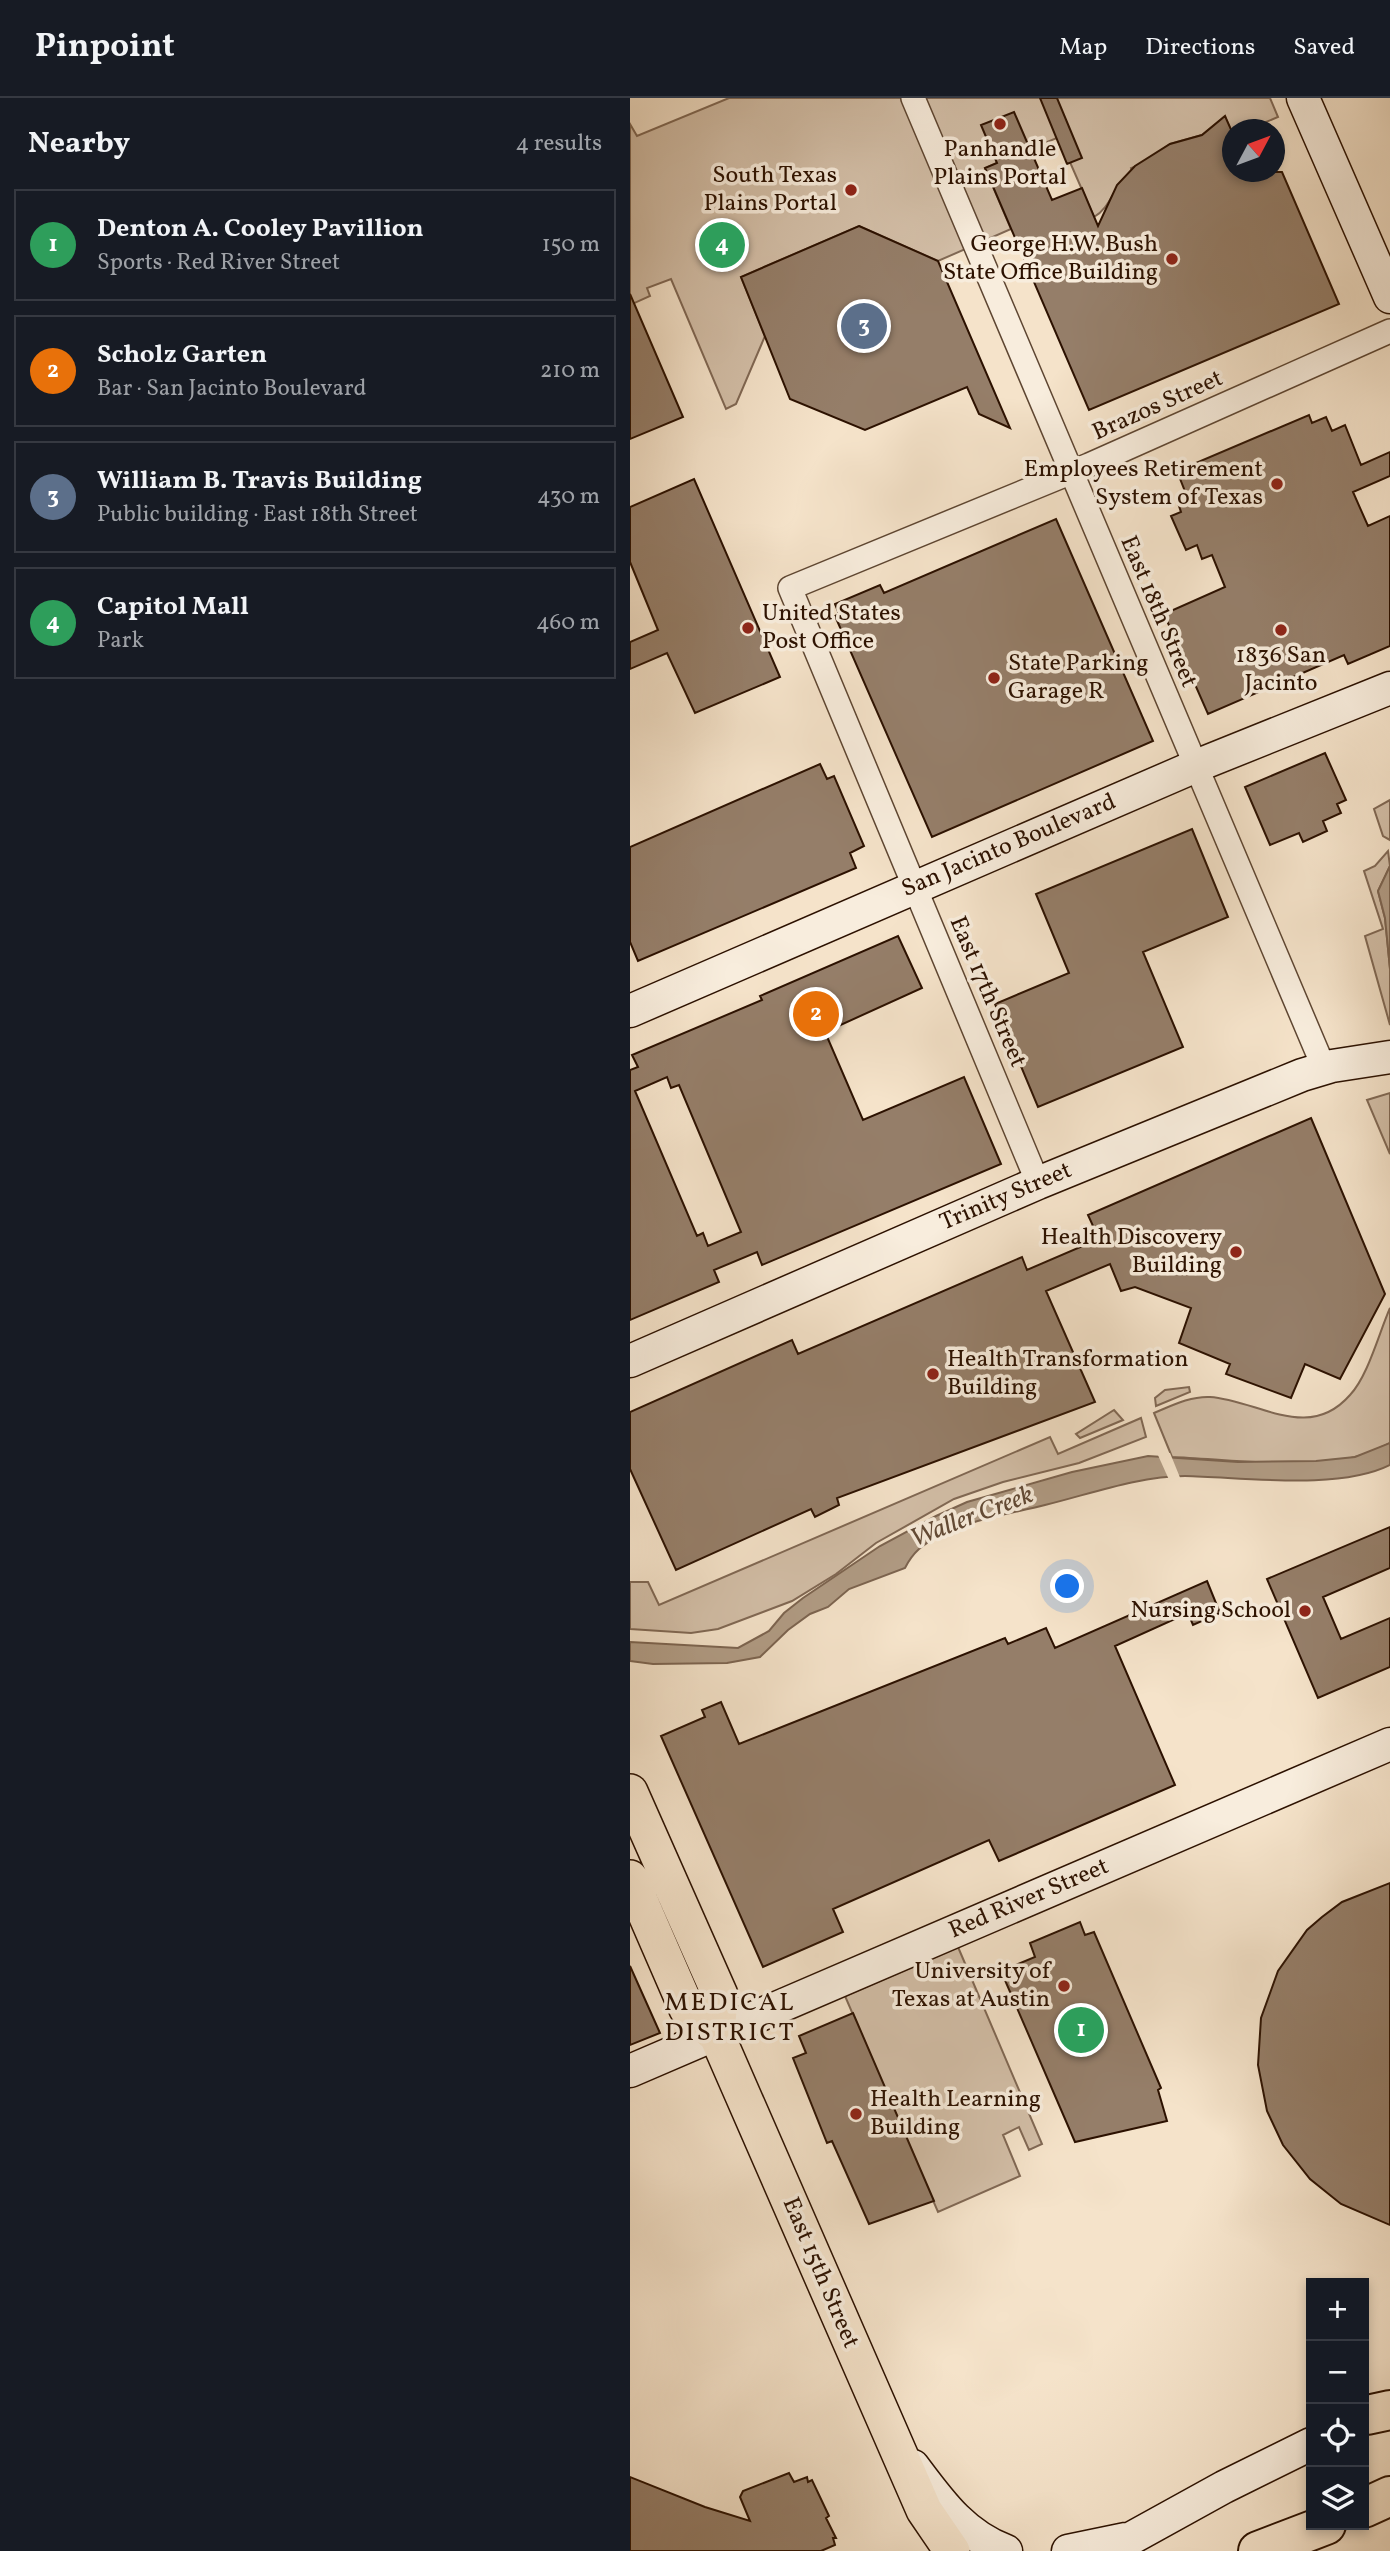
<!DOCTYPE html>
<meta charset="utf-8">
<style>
body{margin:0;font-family:Vollkorn,serif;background:#242831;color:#f1f3f6}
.controls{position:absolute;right:21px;bottom:21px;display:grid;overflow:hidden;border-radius:0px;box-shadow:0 4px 10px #0003}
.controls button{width:63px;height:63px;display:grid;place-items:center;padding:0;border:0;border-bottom:2px solid #363941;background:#171b24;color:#f1f3f6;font:35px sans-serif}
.compass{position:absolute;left:592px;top:21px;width:63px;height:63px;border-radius:50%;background:#171b24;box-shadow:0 4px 10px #0003;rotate:49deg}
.you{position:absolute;left:438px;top:1489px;width:24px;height:24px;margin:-18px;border:5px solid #fff;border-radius:50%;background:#1a73e8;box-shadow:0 0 0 10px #1a73e833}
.badge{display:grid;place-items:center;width:46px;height:46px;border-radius:50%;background:#0b8043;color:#fff;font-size:23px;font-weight:700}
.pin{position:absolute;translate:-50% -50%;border:4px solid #fff;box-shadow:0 2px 7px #0006}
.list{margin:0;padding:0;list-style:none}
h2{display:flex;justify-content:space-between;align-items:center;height:91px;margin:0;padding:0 28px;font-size:30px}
h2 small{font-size:23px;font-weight:400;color:#9ea1a6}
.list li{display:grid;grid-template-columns:46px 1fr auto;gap:21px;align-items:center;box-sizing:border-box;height:112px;margin:0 14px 14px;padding:0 14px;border:2px solid #363941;border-radius:0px}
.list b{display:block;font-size:26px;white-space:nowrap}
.list p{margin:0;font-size:23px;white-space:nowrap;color:#9ea1a6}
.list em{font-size:23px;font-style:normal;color:#9ea1a6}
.icon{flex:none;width:38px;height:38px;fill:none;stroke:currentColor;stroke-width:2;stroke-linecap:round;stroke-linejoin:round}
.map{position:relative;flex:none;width:760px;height:2453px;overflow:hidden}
header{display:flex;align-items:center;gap:42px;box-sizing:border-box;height:98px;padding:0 35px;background:#171b24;border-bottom:2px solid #363941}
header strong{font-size:33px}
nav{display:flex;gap:38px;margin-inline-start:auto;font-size:24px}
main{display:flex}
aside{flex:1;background:#171b24}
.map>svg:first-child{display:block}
</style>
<header>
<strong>Pinpoint</strong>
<nav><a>Map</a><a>Directions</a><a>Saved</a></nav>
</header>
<main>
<aside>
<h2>Nearby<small>4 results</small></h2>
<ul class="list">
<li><span class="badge" style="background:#2e9e5b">1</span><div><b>Denton A. Cooley Pavillion</b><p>Sports · Red River Street</p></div><em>150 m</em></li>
<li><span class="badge" style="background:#e8710a">2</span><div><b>Scholz Garten</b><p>Bar · San Jacinto Boulevard</p></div><em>210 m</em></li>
<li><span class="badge" style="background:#5c6f8a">3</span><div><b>William B. Travis Building</b><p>Public building · East 18th Street</p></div><em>430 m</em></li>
<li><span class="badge" style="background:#2e9e5b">4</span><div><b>Capitol Mall</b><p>Park</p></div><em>460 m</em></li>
</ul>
</aside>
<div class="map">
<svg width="760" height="2453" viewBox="0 0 760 2453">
<rect width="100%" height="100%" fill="#f5e3ca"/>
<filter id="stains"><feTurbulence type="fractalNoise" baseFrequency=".00286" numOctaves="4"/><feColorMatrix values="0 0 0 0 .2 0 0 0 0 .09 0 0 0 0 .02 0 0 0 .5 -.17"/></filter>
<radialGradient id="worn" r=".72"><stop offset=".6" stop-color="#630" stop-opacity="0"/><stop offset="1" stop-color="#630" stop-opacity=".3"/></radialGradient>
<path fill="#d3bfa8" stroke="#806854" stroke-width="2" d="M99,0H640L648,19L619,31L603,32L602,36L595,18L572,37L540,46L514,65L501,70L502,74C484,85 482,109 464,119L429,39L355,70L381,131L308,163L229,128L111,179L135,238L106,306L96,311L41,181L17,190L20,198L0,207V26L7,38Z
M760,702V742L753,738L744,711Z
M758,753L760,768L748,793L755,820L760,871V927L735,838L753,831L734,773L745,768Z
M760,995V1056L737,1002Z
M760,1210V1345C749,1350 737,1356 725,1359C673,1372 595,1361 542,1359L524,1315C541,1308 560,1298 580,1299C628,1302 678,1345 720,1297C738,1278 749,1235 760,1210Z
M559,1289L560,1294L526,1308L525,1300L535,1292Z
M484,1312L493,1322L450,1340L446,1336Z
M511,1320L516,1339L449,1365L373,1384L324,1401L246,1445L206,1476L162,1503L88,1531L61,1535L0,1531V1484H18L29,1507L420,1339L428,1356Z
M328,1849L412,2046L399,2052L389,2029L373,2037L390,2078L308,2114L215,1898Z"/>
<path fill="#b19c85" stroke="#7c6450" stroke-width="2" d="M760,768V871L755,820L748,793Z
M760,1345V1367C709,1393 612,1379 555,1378C509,1378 460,1396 415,1407C379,1416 342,1421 309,1438C293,1446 283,1454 275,1470L219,1491L198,1509L180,1516L158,1532L130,1559L97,1565L23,1566L0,1563V1544L108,1550L139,1533L154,1515L173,1500L250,1448L306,1418L337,1404L442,1374L518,1358L608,1364L686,1363L725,1359Z"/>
<path fill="#f5e3ca" d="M527,1355H540L551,1382L540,1384Z"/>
<path fill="#957e69" stroke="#2c1100" stroke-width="2" fill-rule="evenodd" d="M410,0H427L452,60L437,66Z
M384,14L422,102L452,90L468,128L487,87L505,68L540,46L572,37L595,18L603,36V74H652L709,206L459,312L355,70L367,65L351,27Z
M229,128L308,163L380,330L349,316L337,289L235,332L160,301L111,179Z
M0,196L53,319L0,341Z
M679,317L682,325L696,319L702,333L715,327L731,367L760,354V378L723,394L738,428L760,418V548L718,566L714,557L578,616L534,516L595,489L582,457L572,461L567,447L556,452L541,418L551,414L548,405L558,401L547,373Z
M64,381L150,579L65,615L37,555L0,571V544L28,532L0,464V409Z
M426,421L523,643L302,739L205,518L209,516L205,506L250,487L254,495Z
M695,655L716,702L707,706L711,715L693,723L697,733L673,744L669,735L640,747L615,689Z
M190,666L197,681L204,678L234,748L220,755L226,770L8,863L0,844V749Z
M562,731L598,819L513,854L553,949L408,1009L365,906L439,875L406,796Z
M268,838L292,890L195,934L233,1022L334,979L371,1066L132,1167L127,1154L84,1172L89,1184L0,1222V972L8,969L2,957L132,902L130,898ZM37,979L41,990L49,987L111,1134L78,1148L73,1135L67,1138L5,993Z
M681,1020L755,1196L710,1281L675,1266L661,1300L596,1276L600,1266L549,1245L561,1210L505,1189L491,1193L480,1166L416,1193L465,1304L207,1400L209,1407L185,1419L181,1411L46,1472L0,1371V1314L162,1242L168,1256L392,1159L397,1172L469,1141L458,1117Z
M760,1429V1470L693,1499L711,1541L760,1520V1569L688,1600L637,1481Z
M577,1483L590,1515L563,1527L558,1515L485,1548L545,1687L369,1763L359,1742L203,1811L213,1834L133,1869L31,1638L75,1619L72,1612L91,1604L109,1646L375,1540L378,1546L416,1530L425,1550Z
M760,1785V2127L711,2106L680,2081L653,2047L637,2013L628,1967L631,1920L648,1873L677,1832L692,1819L712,1804Z
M450,1824L455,1837L464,1834L531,1990L528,1992L537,2023L445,2044L371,1873L405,1859L400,1845Z
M0,1868L30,1935L0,1947Z
M223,1915L304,2103L239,2126L202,2043L197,2045L163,1960L176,1955L169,1938Z
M159,2375L164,2384L177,2379L178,2384L182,2382L199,2418L196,2420L206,2440H203L205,2447L191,2453H0V2379L75,2409L120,2423L110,2399L113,2393Z"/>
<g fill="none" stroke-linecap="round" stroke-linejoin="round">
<g stroke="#5e4632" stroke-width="26">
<path id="minor" d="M283,0L694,970
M408,1085L160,490L459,367L760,233"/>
</g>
<g stroke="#2c1100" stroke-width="35">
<path id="secondary" d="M673,0L760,199
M0,913L566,668L760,590
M0,1263L408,1085L672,977L702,968L760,959
M0,1973L760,1646
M283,2368C310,2404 333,2437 376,2453
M438,2453L496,2441
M478,2453L594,2389L681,2346"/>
</g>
<g stroke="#2c1100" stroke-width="38">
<path id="primary" d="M0,1694L90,1897L87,1938
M0,1780L57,1911L87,1938L294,2412L322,2453"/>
</g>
<g stroke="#2c1100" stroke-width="42">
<path id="motorway" d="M737,2317L760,2312
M734,2410L760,2398
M628,2453L696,2427"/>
</g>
<use href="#minor" stroke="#f8eddd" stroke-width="23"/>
<use href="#secondary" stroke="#f8eddd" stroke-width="32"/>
<use href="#primary" stroke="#f5e3ca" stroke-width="35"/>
<use href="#motorway" stroke="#f5e3ca" stroke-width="38"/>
</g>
<g fill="#8f2418" stroke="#f8eddd" stroke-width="2.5">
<circle cx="370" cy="26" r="7"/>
<circle cx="221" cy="92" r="7"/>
<circle cx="542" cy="161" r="7"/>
<circle cx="647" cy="386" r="7"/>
<circle cx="118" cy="530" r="7"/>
<circle cx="651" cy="532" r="7"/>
<circle cx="364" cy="580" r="7"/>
<circle cx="606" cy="1154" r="7"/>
<circle cx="303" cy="1276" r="7"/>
<circle cx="675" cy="1513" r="7"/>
<circle cx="434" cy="1888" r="7"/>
<circle cx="226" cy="2016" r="7"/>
</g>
<g text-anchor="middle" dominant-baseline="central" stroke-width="7" stroke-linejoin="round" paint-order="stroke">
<g font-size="24" fill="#2c1100" stroke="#f8eddd" text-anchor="end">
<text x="370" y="52" text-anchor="middle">Panhandle<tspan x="370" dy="28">Plains Portal</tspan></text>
<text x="207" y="78">South Texas<tspan x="207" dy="28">Plains Portal</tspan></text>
<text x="528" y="147">George H.W. Bush<tspan x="528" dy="28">State Office Building</tspan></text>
<text x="633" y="372">Employees Retirement<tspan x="633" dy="28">System of Texas</tspan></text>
<text x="132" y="516" text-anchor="start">United States<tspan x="132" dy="28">Post Office</tspan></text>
<text x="651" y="558" text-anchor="middle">1836 San<tspan x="651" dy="28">Jacinto</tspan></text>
<text x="378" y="566" text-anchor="start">State Parking<tspan x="378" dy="28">Garage R</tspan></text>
<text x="592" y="1140">Health Discovery<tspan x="592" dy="28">Building</tspan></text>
<text x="317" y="1262" text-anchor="start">Health Transformation<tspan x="317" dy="28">Building</tspan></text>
<text x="661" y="1513">Nursing School</text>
<text x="420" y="1874">University of<tspan x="420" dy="28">Texas at Austin</tspan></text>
<text x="240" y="2002" text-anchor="start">Health Learning<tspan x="240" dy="28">Building</tspan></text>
</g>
<g font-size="24" fill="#2c1100" stroke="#f8eddd">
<text transform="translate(528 308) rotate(-24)">Brazos Street</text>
<text transform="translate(528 514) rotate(67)">East 18th Street</text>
<text transform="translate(379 748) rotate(-23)">San Jacinto Boulevard</text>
<text transform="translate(357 894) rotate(67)">East 17th Street</text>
<text transform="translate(376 1099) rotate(-23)">Trinity Street</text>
<text transform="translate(399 1801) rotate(-23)">Red River Street</text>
<text transform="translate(190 2175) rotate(67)">East 15th Street</text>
</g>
<g font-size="26" font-style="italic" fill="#614935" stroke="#f8eddd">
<text transform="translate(342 1419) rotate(-21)">Waller Creek</text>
</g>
<g font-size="26" letter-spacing="2" fill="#2c1100" stroke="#f8eddd">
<text x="100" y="1905">MEDICAL<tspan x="100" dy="30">DISTRICT</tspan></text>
</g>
</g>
<rect width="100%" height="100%" filter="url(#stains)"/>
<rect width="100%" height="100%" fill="url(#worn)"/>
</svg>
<div class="controls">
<button>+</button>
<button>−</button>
<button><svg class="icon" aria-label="locate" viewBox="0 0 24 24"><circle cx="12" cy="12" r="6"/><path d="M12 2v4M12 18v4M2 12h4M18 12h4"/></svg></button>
<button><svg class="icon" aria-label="layers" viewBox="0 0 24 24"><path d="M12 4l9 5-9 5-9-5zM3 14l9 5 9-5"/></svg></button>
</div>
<svg class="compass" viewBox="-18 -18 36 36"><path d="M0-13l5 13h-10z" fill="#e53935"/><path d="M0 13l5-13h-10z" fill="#9ea1a6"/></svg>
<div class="you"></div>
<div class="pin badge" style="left:451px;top:1932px;background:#2e9e5b">1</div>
<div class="pin badge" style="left:186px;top:916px;background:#e8710a">2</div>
<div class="pin badge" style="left:234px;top:228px;background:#5c6f8a">3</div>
<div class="pin badge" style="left:92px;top:147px;background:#2e9e5b">4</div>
</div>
</main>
